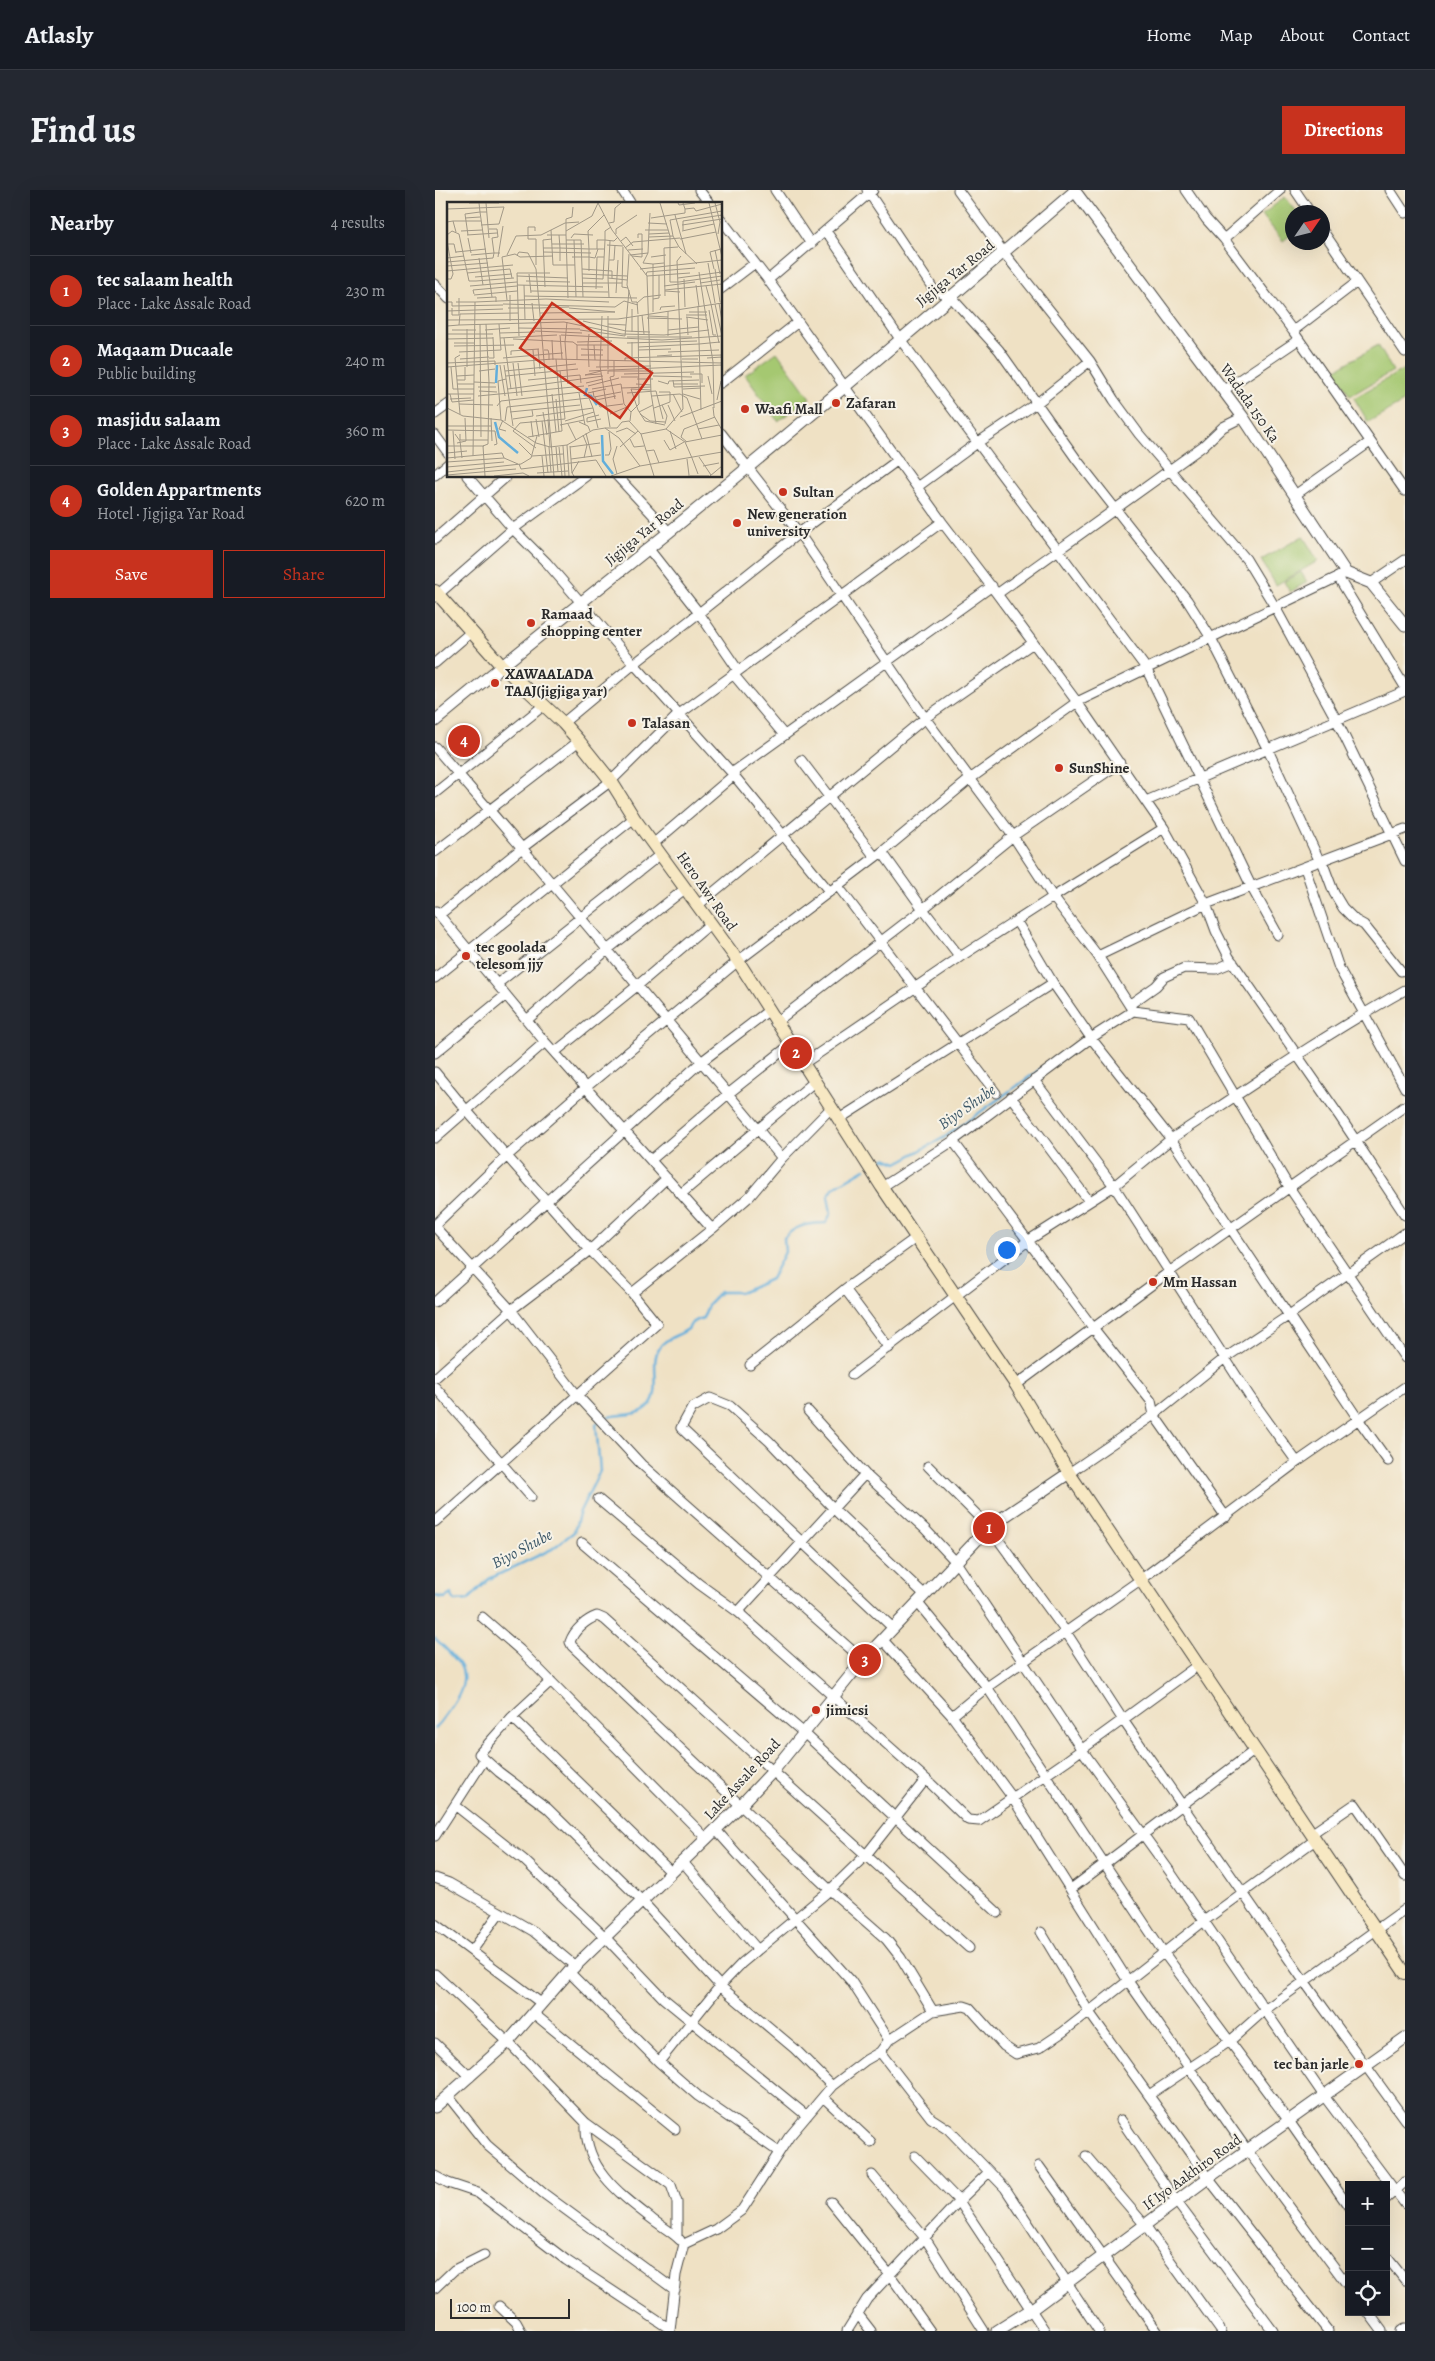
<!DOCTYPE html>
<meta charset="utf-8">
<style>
body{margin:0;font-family:Alegreya,serif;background:#242831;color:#f1f3f6}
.controls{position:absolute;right:15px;bottom:15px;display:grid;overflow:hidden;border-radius:0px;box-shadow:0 5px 20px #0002}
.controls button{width:45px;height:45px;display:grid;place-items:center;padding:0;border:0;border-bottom:1px solid #363941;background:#171b24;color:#f1f3f6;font:25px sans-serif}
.compass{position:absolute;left:850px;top:15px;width:45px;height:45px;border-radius:50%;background:#171b24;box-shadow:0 5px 20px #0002;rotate:55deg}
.scale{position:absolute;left:15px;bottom:12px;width:120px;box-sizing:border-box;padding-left:5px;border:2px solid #2b2b2b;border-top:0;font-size:14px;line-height:18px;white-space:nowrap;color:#2b2b2b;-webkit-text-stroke:4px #f7f3e8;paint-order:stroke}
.you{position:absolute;left:571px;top:1059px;width:18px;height:18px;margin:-12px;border:4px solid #fff;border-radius:50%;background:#1a73e8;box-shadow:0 0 0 8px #1a73e833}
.badge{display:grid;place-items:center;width:32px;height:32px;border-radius:50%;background:#c8321e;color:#fff;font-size:16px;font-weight:700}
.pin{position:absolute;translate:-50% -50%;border:2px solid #fff;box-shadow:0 1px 5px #0006}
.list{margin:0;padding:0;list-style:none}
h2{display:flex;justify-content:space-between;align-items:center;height:65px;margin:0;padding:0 20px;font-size:21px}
h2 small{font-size:16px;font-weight:400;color:#9ea1a6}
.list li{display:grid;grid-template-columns:32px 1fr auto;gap:15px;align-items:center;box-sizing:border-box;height:70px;padding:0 20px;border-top:1px solid #363941}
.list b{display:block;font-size:19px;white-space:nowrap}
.list p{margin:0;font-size:16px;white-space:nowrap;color:#9ea1a6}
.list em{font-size:16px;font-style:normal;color:#9ea1a6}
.actions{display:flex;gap:10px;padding:15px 20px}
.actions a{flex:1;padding:11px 0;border:1px solid #c8321e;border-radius:0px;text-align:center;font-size:18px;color:#c8321e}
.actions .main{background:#c8321e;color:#fff}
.icon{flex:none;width:28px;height:28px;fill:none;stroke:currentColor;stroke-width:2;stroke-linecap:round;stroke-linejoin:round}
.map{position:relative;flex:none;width:970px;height:2141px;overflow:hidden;border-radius:0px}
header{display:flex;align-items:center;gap:30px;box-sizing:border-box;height:70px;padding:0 25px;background:#171b24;border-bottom:1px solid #363941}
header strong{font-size:24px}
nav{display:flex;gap:28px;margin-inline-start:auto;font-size:18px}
.intro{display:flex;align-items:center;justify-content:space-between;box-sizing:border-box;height:120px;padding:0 30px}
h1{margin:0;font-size:35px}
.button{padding:12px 22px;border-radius:0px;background:#c8321e;color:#fff;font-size:18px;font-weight:700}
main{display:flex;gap:30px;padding:0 30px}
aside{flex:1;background:#171b24;border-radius:0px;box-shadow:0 5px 20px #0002}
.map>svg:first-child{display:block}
</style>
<header>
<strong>Atlasly</strong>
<nav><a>Home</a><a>Map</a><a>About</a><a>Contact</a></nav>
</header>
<div class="intro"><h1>Find us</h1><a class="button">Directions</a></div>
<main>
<aside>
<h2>Nearby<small>4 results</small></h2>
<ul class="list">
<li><span class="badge">1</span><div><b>tec salaam health</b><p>Place · Lake Assale Road</p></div><em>230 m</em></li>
<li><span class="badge">2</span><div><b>Maqaam Ducaale</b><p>Public building</p></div><em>240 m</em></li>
<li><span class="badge">3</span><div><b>masjidu salaam</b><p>Place · Lake Assale Road</p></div><em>360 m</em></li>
<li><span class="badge">4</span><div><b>Golden Appartments</b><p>Hotel · Jigjiga Yar Road</p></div><em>620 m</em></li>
</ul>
<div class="actions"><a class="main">Save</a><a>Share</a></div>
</aside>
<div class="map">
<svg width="970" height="2141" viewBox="0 0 970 2141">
<rect width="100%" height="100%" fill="#f7f3e8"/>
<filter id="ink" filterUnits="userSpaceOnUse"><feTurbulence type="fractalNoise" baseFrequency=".02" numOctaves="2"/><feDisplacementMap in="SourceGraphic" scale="10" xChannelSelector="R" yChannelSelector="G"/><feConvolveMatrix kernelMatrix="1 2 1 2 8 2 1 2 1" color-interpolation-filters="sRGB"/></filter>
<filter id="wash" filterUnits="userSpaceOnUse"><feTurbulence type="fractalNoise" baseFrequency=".0096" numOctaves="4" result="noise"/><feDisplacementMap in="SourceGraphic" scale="20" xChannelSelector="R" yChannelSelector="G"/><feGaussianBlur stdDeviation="1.12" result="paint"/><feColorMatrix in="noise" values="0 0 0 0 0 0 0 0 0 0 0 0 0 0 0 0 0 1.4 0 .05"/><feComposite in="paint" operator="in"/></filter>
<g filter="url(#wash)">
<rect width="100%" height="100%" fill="#efe1c4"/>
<path fill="#a5c871" stroke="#687a4e" d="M850,7L862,22H858L857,44L848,51L827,25Z
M943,155L958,181L915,206L900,180Z
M342,162L375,208L343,231L310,185Z
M969,179L970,211L933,232L919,208Z
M868,346L883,371L841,395L826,370Z
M866,382L872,392L855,402L849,392Z"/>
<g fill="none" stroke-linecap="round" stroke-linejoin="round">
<path stroke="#62aedb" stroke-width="2.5" d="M439,974L450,968L462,973L510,947L634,859
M168,1229C180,1222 196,1228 209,1220C231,1206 213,1176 224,1158C231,1147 244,1146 253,1139C255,1137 255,1134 257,1133C260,1131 265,1129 268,1128L274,1113L285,1102H308L336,1089L350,1062L349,1048C360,1035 375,1033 391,1033L396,1023L393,1006L399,997L430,979
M0,1406L10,1408L16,1404L20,1411L33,1410L54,1389L117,1359L139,1342L145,1321L165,1281L161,1234L164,1232
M0,1448C8,1457 20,1466 26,1477C36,1498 11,1523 0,1539"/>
</g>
</g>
<g filter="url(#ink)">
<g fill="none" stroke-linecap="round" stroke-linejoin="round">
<g stroke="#484642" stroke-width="11">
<path id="minor" d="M187,0L196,14
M264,0L275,14
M340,0L376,54
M432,0L499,100L515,106L564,160L642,270L752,410L776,448L833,560L885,672
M523,0L569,63L655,171L679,210L704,244L811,369L840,417L902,531L970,671
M751,0L771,29L789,49L858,141L970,301
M860,0L875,22
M955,0L970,23
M286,29L333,90L507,332L562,404
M391,41L465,149L711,478L817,698L843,745
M888,41L970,162
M789,49L845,0
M333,90L438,0
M0,94L14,109
M286,99L320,73
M858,141L922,92
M286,193L363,132
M789,200L863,150
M0,224L14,214
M808,227L788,237L768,256L562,404L642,512L729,638L771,714L781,741L794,767L905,927L970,1025
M286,243L364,343L490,528L578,646L618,707L525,767L368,874
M0,245L14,264
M0,285L14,273
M32,286L78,339L112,373L199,474L128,533
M182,286L234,342
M482,297L542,253L602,213L655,171
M860,305L935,252
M0,349L72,286
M213,358L264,423L199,474L297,583L394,701
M903,387L970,497
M936,393L970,370
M0,407L78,339L151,286
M0,473L36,442
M303,480L264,423L364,343L463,270
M298,484L349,545
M0,557L87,658L347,968
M366,570L440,667
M297,583L557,396
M0,603L108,516
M711,611L970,501
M729,638L618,707L663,766L771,714L970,639
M218,654L299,585
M0,662L144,551
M887,671L899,703L908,718L920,730L929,735L966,781
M870,678L904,778L970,898
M402,695L561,903
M263,715L490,528L598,453
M1,721L110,852L277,1039
M4,725L87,658L176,591L243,525L507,332
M663,766L698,821L754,828L854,997L970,1168
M525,767L488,719L578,646L685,573
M0,788L199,628
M62,794L226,664
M694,815L721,796L729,787L749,778L781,779L798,772
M92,830L172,760L251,698
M340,833L488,719L447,662
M120,862L202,796L275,734
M0,863L71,805
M0,882L31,920L155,1060L197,1103L222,1134L0,1332
M599,890L679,996L815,1207L862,1272
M576,907L654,1011
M404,929L618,793L582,732
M0,948L110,852
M518,951L659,1139L716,1211L719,1225L791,1327
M216,970L293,904L355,855
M447,997L518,951L656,848L698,821
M246,1004L379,892
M0,1035L72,966L150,898L303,771L447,662L535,589L642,512L911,383
M0,1037L76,1120L142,1205L206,1274L428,1470
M410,1099L454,1158
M197,1103L277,1039L315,1006L347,968L397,917
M0,1112L266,872L333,821
M315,1175L410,1099L482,1047
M417,1185L594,1050L679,996L736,949L656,848L618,793
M0,1188L76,1120L155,1060L232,988
M581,1195L734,1082L970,916
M0,1197L96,1307
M373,1221L430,1284L490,1339L521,1372L647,1560L736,1683L889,1906L970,2014
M953,1271L923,1229L736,949C813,898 889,845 970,800
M493,1276L554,1337L631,1442L688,1530L869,1791L970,1930
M634,1283L719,1225L790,1168L853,1126L970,1043
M163,1309L264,1394L303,1422L491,1589
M147,1353L369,1543L563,1723
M482,1412L552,1497L705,1390L862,1272L970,1197
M303,1422L430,1284
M47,1427L85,1460L272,1649
M458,1438L246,1238L257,1218L275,1208L295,1216L334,1251L403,1323L489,1404
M447,1449L517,1526L577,1607L693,1791L812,1960L914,2097
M116,1491L77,1527L44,1564L64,1582L112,1618L207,1711L285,1796L360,1859L397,1896
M517,1526L552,1497L729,1763L854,1931L914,2017
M77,1527L236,1682
M21,1616L88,1669L170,1747L228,1808L372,1926
M281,1640L416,1791L454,1850
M876,1644L920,1614L970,1686
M0,1646L49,1570
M247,1671L322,1759
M0,1688L14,1693L98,1741L140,1776
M636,1699L820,1560
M0,1734L106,1813
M606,1742L654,1822L773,1988L893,2141
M37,1761L65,1722
M134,1782L224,1872L263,1906L344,1962
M0,1784L73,1852L151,1933L236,1995L242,2012V2047
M498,1821L529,1816L535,1818L569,1856L581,1864L604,1858L628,1842L769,1731L880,1650
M98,1823L240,1939
M0,1853L35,1887
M445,1862L496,1928L513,1939L570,1998L664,2141
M224,1872L285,1796L307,1773L395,1700L431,1665L491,1589L533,1630L544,1631L631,1571L763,1475
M714,1905L795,1851L831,1819L970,1719
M13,1906L52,1955L108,2003L240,2100
M388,1907L436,1952
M686,1930L741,2011L838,2141
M151,1933C149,1978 185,2004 217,2029C226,2036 237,2042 245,2050
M480,1966L524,2011L554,1982
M651,1966L709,2034L786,2141
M604,1976L722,2141
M437,1985L490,2048L549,2141
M0,1986L13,1993L43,2003L131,2070L235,2139
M951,2009L970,1992
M396,2012L455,2085L495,2141
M249,2054L281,2039L307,2020L354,1947L397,1896L431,1870L445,1862L454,1850L498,1821L466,1768L451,1749L395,1700L137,1456L135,1452C139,1440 151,1430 162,1426L169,1429L534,1758
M951,2066L970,2090
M0,2098L19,2080L49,2065
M64,2116L81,2132L86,2141
M933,2122L947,2141
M422,2123L436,2141
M235,2141L241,2085L249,2054
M412,2141L432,2109L524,2011L610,2141
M966,2141L970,2138"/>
</g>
<g stroke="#484642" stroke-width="13">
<path id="tertiary" d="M639,0L808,227L911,383L936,393L970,435
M0,531C77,467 156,405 234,342C371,231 506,116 640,1
M0,1917L73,1852L134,1782L306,1615L339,1580L428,1470L554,1337L634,1283
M562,2141L597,2119L773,1988L970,1848"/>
</g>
<g stroke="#484642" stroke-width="14">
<path id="secondary" d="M0,401L66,475L128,533L144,551L176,591L199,628L303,771L447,997L581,1195L634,1283L970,1783"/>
</g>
<use href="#minor" stroke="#fff" stroke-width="9"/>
<use href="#tertiary" stroke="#fff" stroke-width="11"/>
<use href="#secondary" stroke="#f7e8c3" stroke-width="12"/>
</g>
</g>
<g fill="#c8321e" stroke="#f7f3e8" stroke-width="2">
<circle cx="401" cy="213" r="5"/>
<circle cx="310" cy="219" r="5"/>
<circle cx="348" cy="302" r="5"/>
<circle cx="302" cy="333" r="5"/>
<circle cx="96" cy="433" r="5"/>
<circle cx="60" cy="493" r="5"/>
<circle cx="197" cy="533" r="5"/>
<circle cx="624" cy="578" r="5"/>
<circle cx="31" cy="766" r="5"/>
<circle cx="718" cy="1092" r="5"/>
<circle cx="381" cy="1520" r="5"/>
<circle cx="924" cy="1874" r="5"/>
</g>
<g text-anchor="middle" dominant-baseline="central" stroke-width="4" stroke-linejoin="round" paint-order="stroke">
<g font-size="15" fill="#2b2b2b" stroke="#f7f3e8">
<text transform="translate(520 83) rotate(-39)">Jigjiga Yar Road</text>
<text transform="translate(815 213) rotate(55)">Wadada 150 Ka</text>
<text transform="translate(209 342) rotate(-39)">Jigjiga Yar Road</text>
<text transform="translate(272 701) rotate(55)">Hero Awr Road</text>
<text transform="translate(307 1589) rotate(-47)">Lake Assale Road</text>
<text transform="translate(757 1982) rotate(-36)">If Iyo Aakhiro Road</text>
</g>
<g font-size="15" font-weight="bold" fill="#2b2b2b" stroke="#f7f3e8" text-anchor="start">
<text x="411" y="213">Zafaran</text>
<text x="320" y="219">Waafi Mall</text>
<text x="358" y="302">Sultan</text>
<text x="312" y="324">New generation<tspan x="312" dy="17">university</tspan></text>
<text x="106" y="424">Ramaad<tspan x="106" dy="17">shopping center</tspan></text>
<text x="70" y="484">XAWAALADA<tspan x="70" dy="17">TAAJ(jigjiga yar)</tspan></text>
<text x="207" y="533">Talasan</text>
<text x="634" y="578">SunShine</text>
<text x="41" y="757">tec goolada<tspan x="41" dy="17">telesom jjy</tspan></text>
<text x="728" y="1092">Mm Hassan</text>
<text x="391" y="1520">jimicsi</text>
<text x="914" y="1874" text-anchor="end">tec ban jarle</text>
</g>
<g font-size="16" font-style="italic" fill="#3e5969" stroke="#f7f3e8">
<text transform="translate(532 917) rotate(-35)">Biyo Shube</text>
<text transform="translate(87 1359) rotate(-28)">Biyo Shube</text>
</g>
</g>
<g transform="translate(12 12)">
<rect width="275" height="275" fill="#efe1c4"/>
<path fill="none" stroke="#62aedb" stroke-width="2.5" d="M49,181L50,163M140,186L138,193L144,194L150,203M48,220L52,235L71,251M155,233L156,259L166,272"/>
<path fill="none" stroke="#a19887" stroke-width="1" d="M22,1H52M39,1L42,36M151,1L165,28L200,74L243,71M213,1L223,34V80H232M231,1L232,3L248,1M236,1L238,7L247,6L249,9L275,2M262,1L275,55M268,1L273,20L271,32M0,7L57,5L52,22L34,23M40,10H33L45,95M157,13L141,29L142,47H157M228,13L239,52M18,16L33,15M204,16L238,11V7M6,19H34M0,20L6,19L9,30M162,21L167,20L168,6L174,1M201,21L220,22M235,23L275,17M198,28H202L203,11M236,28V19L275,13M14,29L35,28M88,29V25H81V37H89V63M119,29V17L125,15L126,5M235,29L267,22M169,32V27L190,13M202,32L222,31M0,33L5,29L12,32L22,79H29M20,33L50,31M21,33L18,12L33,10L32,1M100,33H119V29L145,14L151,1M112,33L113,46L142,47V55L148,56L151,47M119,33L121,96M226,34L223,18L275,9M202,35L226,34L232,45L250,62M21,36L24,51M124,36L127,32L146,33M233,37L269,30M119,38H134L136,95M127,38L129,95M0,39L6,72L4,77H0M163,39L161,76L180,78M174,39L179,35L186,44M1,42H7L9,51M105,42H137M160,43L176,44M176,45L175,85L181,86M96,46H113V59M178,46L186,40L233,36M150,47V38H158V29L164,25M181,48L196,47M268,48L273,72M9,50L39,47M96,50L144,51M201,51L196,61L206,62M182,52L180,83L185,100H190L191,112M24,53L47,51L45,36L51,35L50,27H42M60,53L69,34L94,33L104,28M70,53L72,50L81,51L89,67L107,274M183,53L201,51L202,28H221M185,54L195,55V32H191V36M51,55L56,24M125,55H142V69M204,55L219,53M0,56L17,54M32,56L36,83M162,58H167L168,43M0,60L46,56L47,51H53M261,61L268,101M128,63H106L104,28L118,21L132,20M0,64L41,61M135,67L165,69V76M193,67L275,58M267,67L263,50L274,47M268,67L273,100M0,69L66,63M252,70L266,160L267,206M20,71L63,67L65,76M82,72L84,91M135,72L180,74M199,73L200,70L248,66M70,74L121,76M200,74L204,191L209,222M28,75L65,72M135,76L156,77L158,38L167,39L171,35M161,76L162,95M231,76L275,70M237,77L238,105M29,79L67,76M79,79L123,80M232,80L275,74M135,81H175M253,81L273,78M70,83L156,85M77,83L78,118M249,83L252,105M23,84L70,80M217,84L248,80M259,84L264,102M98,85L96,38L105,37M149,87L150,55H157M218,88L275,82M84,89L161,90M218,89L233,90M169,91L171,58M27,92L26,88L70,84M27,93L70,89M77,94L190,96M218,94L217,46L231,45M30,96L49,95V100M206,97L212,96V73M60,98L55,55L68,52L73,55L106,54M0,100H5V104L56,103M9,100H28M85,101L87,119M190,101L197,95L214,93M272,101L275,119M56,102L168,105L177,99L191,103M264,102L272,141M268,102L275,134M251,104L254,208M5,106V113H12V96M61,106H93M93,106L122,105M213,108L214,105L228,104M262,108L266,133H269M0,109L56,107M221,109V134M206,110V62L217,61M242,110H260M93,111L168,110L122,106M195,113L197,132M239,113H260M155,114L153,164L163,225M202,114L221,115M239,115L261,118M240,115L241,133M200,116L235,117M0,118L171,117L275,101M63,119V93M136,119L179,129L203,130M120,120L118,140L121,182M33,122L34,235M161,122L179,123M12,123L117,120L175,132L217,133L262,128M0,124L12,123L13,112L71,111M71,126L133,127M20,127V165M5,128H29M38,128L63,126M133,128L178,134L182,88M221,128L252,125M88,129L135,131M185,130V107M53,131L88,130M0,132H46M142,132L141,143H163M113,133L115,157M114,133L215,138L275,134M72,134L70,71H103M180,135H245M53,136L110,133M57,136L64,187M0,137L46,136M66,137L126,140L130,143V158M105,138L106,158M130,140L165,139M185,140V158M7,141H27M180,141L250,139M252,142L273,140M130,143H141L142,165M147,143L148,158M7,144L67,143M191,145L252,142M91,147L93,167M134,147L156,148M86,148L88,174M97,148H101L102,152L116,151M191,148L224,147M12,150L54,148L52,122M221,150L272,148M13,153L8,156L13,212M64,153V149L92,147M134,153H156M210,154L225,153M42,156H47L46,135M56,156L102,152V158M260,156L275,155M13,157L42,155M235,157H251M167,159V174L163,175L168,197M178,159V156L275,153M0,161L48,159V163M66,161L70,194M71,161L75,194M53,163L58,194M57,163L66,224M0,165L106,157L275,161M4,165L6,187H27M149,165L204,164M161,167V114M32,169L48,167M58,169L129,162M142,169L275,163M161,172V169H206M177,172L247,170M243,172H255V181M138,173L154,172M138,173L154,169M10,174L27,173M59,174L131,167M206,174L245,175M261,174L265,192M174,175H192M190,177H206M10,178H18V165M81,178L133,173L134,181M226,178L227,185L258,184M211,179L221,182L222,179L252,178M27,180L48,181M139,181L156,177M10,182H27M189,182L204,183M227,182H251M141,184L172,176M31,185H49M174,186L204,185M61,187L156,174M145,187L174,182L177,202L184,210M236,187L254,186M204,188L184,187L191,208L198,219L218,223M32,189L50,190M146,189L147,195L174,190M132,191L138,223M141,191L159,187M180,191L209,189L210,193M1,192H27M3,192L5,200L27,198M105,192L109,230M226,192L235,210M236,192L253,197M210,193L216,217M31,194L137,184M205,194L233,192L240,196L255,237M148,195L153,205L176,202M3,197L24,196M109,197L112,230M149,198L169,194M270,198L274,179M12,202L46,203M215,203L220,214L218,222M221,203L228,219M50,204L54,199L135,190M266,205L267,214L275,228M0,206L16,214L54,218L89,241L103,245L120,243L146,228L158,226L172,236L193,264L275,250M207,206L223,200V190H212M63,210L133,203M96,210L100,233M192,210L206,203M163,212L180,205M193,212L203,219L218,220M152,213L140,216V220L154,217M89,214L146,206L151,226M233,215L275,199M44,216L45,239M66,217L86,214L85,208M89,217L92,235M101,217L103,245M54,218L51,179L59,177M56,218L52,227L59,229M58,219L60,205L142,196L146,206M84,219L86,235M95,219L101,271M118,219L147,210M183,219L184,210L192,202L191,114M132,220L141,224L143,229M121,222L129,238M113,223L137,218M0,224H44M158,226H170L175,220L182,219L194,232L219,227L238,240L275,233M219,227L236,207L230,59L234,54M251,227L272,223M0,228L48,229L50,242L47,243M6,229L8,257M223,229L229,247M169,230L180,226L189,232M139,231L145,255M8,232L13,239L15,256M13,232V238H41M194,232L207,274M136,233L140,243L137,256M81,235L115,229L109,157M183,237L187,245L197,244M217,238L223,248L237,240M238,240L245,256M240,240L234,235L237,227L268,215M10,241L19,239L18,216M72,241L84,253M120,243L122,274M0,244H37M116,244L118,274M123,244L125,271M102,245L104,270M109,245L111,270M112,245L115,274M123,245L153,241M173,245L191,229M89,246L66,229L73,221L118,217L113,169M199,249L207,248L212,261M0,251L20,249M158,253H162L164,247L162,230M26,254L28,100L99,97L162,100M85,254L116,252M95,254L97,274M252,255L264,273M0,256L55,251L57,256M245,256L251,272M124,257L154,253M240,257L242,273M0,260L57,256L71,262M72,262L74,267L149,258L159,274M256,264L272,261M0,265L57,260M0,270L74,262L84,256L90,234M90,271L121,269M170,272L166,257L170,244M0,273L69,267M38,274L36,244L41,242L42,180L39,122M47,274L76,271L82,274M127,274L125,271L132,259M164,274L193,264M241,274H262M263,274L275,264"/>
<path fill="#c8321e" fill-opacity="0.15" stroke="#c8321e" stroke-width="2.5" d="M105,101L205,171L173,216L73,146Z"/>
<rect width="275" height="275" fill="none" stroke="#2b2b2b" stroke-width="2.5"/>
</g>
</svg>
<div class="controls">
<button>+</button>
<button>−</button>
<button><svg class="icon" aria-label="locate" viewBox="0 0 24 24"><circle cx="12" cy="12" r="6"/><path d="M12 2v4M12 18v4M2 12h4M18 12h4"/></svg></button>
</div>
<svg class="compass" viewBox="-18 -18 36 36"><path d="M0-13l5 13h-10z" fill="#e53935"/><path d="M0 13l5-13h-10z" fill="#9ea1a6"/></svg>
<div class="scale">100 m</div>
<div class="you"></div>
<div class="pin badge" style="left:554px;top:1338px">1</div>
<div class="pin badge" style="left:361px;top:863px">2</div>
<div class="pin badge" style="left:430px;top:1470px">3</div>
<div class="pin badge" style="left:29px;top:551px">4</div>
</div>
</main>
